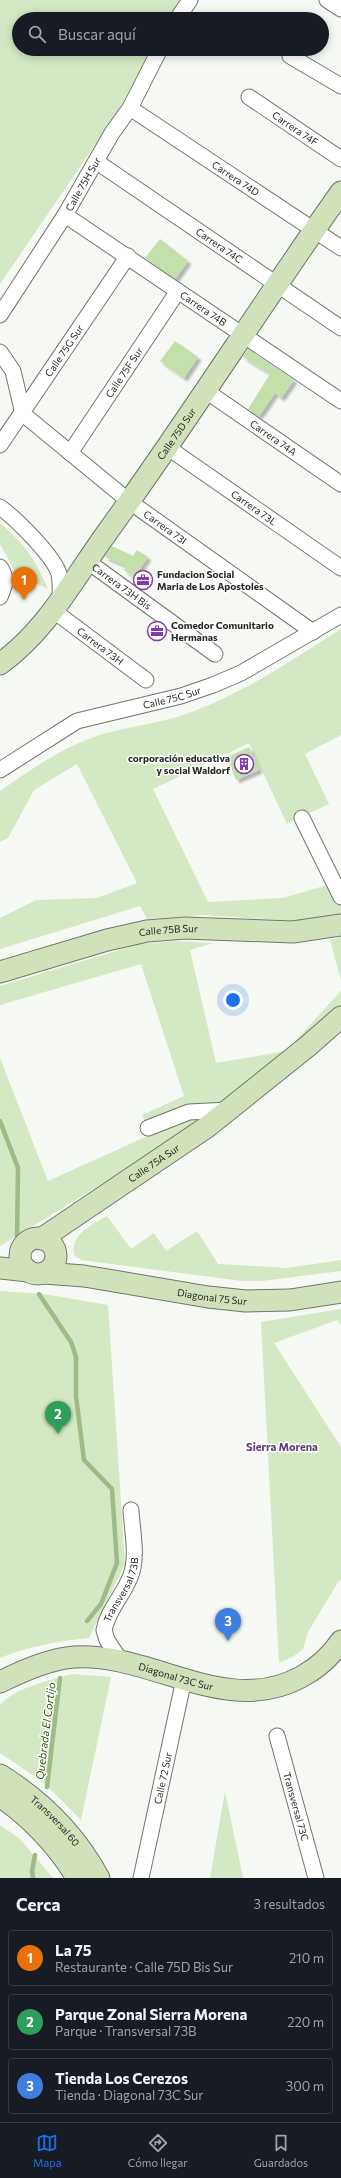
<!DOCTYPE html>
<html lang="es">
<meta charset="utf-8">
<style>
body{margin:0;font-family:Commissioner,sans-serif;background:#242831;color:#f1f3f6}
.you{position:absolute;left:233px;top:1000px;width:14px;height:14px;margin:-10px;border:3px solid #fff;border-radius:50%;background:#1a73e8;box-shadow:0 0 0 6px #1a73e833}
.badge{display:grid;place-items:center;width:26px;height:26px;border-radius:50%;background:#1a73e8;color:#fff;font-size:13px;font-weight:700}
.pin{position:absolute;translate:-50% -33px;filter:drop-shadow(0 1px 2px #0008)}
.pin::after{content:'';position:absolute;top:21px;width:14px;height:12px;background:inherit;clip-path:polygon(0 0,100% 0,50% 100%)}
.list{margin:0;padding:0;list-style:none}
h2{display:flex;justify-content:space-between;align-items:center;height:52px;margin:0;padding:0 16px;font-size:17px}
h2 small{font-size:13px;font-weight:400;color:#9ea1a6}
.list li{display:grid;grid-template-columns:26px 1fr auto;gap:12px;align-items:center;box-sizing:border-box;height:56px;margin:0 8px 8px;padding:0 8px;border:1px solid #363941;border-radius:4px}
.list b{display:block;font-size:15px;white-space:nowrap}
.list p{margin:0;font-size:13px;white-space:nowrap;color:#9ea1a6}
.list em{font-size:13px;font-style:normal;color:#9ea1a6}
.icon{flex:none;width:22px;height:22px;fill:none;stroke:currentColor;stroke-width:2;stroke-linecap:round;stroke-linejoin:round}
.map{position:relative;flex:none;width:341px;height:1878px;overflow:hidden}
.search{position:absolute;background:#171b24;box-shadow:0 2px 10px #0003;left:12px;right:12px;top:12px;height:44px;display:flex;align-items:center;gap:10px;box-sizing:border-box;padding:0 14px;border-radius:22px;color:#9ea1a6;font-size:15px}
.sheet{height:244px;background:#171b24}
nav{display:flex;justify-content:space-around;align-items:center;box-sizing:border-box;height:56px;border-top:1px solid #363941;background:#171b24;font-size:11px;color:#9ea1a6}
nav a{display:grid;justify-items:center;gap:2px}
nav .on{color:#1a73e8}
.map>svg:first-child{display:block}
</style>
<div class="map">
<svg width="341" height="1878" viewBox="0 0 341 1878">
<defs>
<filter id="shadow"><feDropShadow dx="3.5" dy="3.5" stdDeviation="1" flood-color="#0004"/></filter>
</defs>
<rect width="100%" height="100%" fill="#f5f8f3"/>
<path fill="#d3e8c3" d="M0,0H183L172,19H19V49H154L116,114L0,284Z
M0,523C24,543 36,560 48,589L17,575L0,544Z
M341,629V735L305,754L329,804L287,824L249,743L153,789L208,902L283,898L334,883L341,878V915L310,922L203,915L147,919L140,906L0,949V918L36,900L97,898L137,883L77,764L34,790L8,838L0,842V791C33,768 64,746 103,734C131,726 162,723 189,713C244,693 292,660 341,629Z
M341,937V980L330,940Z
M175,941L213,943L190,950L216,1063L286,1051L341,991V1006L197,1126L0,1246V1058L48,1181L150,1135L142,1115L184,1096L141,964L0,1005V986L139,944Z
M107,1216L131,1249L154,1233L166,1251L197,1231L218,1264L287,1268L341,1260V1271L262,1281H242L81,1260L74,1255C70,1234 92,1225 107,1216Z
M0,1291L44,1294L108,1305L125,1564L89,1638C58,1641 30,1646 0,1658Z
M341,1309V1325L337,1320L274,1343L341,1447V1580L338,1582L308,1632L303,1649L294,1656L279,1663L261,1322Z
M72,1674L111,1677L81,1820L43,1782L0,1753V1705C12,1689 53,1679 72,1674Z
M225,1791L243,1878H210Z
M0,1825L20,1839L53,1878H0Z"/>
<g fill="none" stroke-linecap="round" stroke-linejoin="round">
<path stroke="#9eba86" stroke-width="4.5" d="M0,1121L18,1168L17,1241
M39,1294L71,1342L76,1357V1396L84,1460L112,1489L117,1563L101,1604L87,1621
M47,1787L60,1678
M33,1878L32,1871L35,1855"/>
</g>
<path fill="#c3e0ab" filter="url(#shadow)" d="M160,239L188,261L175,279L145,258Z
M175,341L198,357L184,378L160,361Z
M248,349L294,380L281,398L275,393L259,416L248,409L270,374L243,357Z
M112,546L133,556L137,550L148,557L134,577L124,570L126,566L105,557Z
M249,747L259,770L236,780L227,757Z"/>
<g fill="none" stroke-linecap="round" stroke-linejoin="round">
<g stroke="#727570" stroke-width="17">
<g id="street">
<path d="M327,0L341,9"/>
<path d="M177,19L190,0"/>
<path d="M290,56L341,86"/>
<path id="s1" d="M249,97L341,159"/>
<path id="s2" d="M130,108L341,248"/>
<path id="s3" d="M97,162L341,328"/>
<path id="s4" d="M65,215L341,401"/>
<path id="s5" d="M0,315L65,215L112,133L130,108L160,49"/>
<path id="s6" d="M0,352L13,371L23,414L130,502L313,632"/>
<path id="s7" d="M206,391L341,484"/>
<path id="s8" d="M0,445L128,256"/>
<path id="s9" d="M167,447L341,568"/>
<path id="s10" d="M70,453L178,291"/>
<path d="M0,507C15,518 54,556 59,574C61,584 60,593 60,602"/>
<path id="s11" d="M87,561L215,654"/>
<path d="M0,567C8,579 5,585 0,597"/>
<path id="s12" d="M54,611L146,680"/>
<path id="s13" d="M0,770L77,721L181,696L213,685L241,673L341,615"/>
<path d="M302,818L341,897"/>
<path d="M148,1128L189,1112L229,1110"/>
<path id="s14" d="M122,1663L107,1640L104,1630C108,1609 124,1595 131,1575C138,1556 132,1530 131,1510"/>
<path id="s15" d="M277,1736L316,1878"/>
<path id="s16" d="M141,1878L184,1679"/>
</g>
</g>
<g stroke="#727570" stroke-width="23">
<g id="secondary">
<path id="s17" d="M0,664C47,630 73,580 106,534C187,422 261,305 341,192"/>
<path id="s18" d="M0,972L107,940L147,931L185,928L293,932L341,925"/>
<circle cx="38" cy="1256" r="18"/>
<path id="s19" d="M41,1239L207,1127L308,1046L341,1017"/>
<path d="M0,1268L28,1271"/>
<path id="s20" d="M44,1273L84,1276L208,1297L246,1301L290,1300L341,1292"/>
<path id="s21" d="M0,1682C22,1671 49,1659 74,1657C151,1652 226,1718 301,1677C316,1669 331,1656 341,1641"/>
<path id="s22" d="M0,1775C42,1801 75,1834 99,1878"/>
<path d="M0,1796C31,1818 58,1846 77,1878"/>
</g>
</g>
<use href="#street" stroke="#fff" stroke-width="15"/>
<use href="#secondary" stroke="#d1e2ba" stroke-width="21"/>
</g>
<defs>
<g id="office-ring" transform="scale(1)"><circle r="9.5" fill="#fff" stroke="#833aac" stroke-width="1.5"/><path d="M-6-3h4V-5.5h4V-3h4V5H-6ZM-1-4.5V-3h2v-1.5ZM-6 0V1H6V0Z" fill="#833aac"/></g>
<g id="building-ring" transform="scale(1)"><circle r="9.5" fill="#fff" stroke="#833aac" stroke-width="1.5"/><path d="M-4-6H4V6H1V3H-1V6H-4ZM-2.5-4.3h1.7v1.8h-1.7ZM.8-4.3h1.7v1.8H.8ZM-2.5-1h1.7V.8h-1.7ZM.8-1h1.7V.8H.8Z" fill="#833aac"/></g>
</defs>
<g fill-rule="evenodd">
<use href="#office-ring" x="143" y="580"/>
<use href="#office-ring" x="157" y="631"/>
<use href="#building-ring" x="244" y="764"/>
</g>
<g text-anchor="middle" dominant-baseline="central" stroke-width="3" stroke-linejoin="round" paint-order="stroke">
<g font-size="10" fill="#282927" stroke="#fff">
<text stroke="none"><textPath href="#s1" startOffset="56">Carrera 74F</textPath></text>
<text stroke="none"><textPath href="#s2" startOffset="127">Carrera 74D</textPath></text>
<text stroke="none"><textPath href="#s5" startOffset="155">Calle 75H Sur</textPath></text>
<text stroke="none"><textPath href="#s3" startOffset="148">Carrera 74C</textPath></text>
<text stroke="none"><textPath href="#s4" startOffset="167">Carrera 74B</textPath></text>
<text stroke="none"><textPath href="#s8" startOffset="114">Calle 75G Sur</textPath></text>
<text stroke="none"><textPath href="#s10" startOffset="97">Calle 75F Sur</textPath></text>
<text stroke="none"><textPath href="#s17" startOffset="291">Calle 75D Sur</textPath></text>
<text stroke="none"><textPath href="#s7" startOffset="82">Carrera 74A</textPath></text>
<text stroke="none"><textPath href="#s9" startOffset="106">Carrera 73L</textPath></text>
<text stroke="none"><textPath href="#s6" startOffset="249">Carrera 73I</textPath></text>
<text stroke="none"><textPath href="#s11" startOffset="43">Carrera 73H Bis</textPath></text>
<text stroke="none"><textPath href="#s12" startOffset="58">Carrera 73H</textPath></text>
<text stroke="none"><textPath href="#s13" startOffset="189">Calle 75C Sur</textPath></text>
<text stroke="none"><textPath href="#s18" startOffset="174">Calle 75B Sur</textPath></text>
<text stroke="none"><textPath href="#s19" startOffset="136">Calle 75A Sur</textPath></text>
<text stroke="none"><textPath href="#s20" startOffset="170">Diagonal 75 Sur</textPath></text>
<text stroke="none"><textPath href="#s14" startOffset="82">Transversal 73B</textPath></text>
<text stroke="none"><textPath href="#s21" startOffset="183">Diagonal 73C Sur</textPath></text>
<text stroke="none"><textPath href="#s16" startOffset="102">Calle 72 Sur</textPath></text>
<text stroke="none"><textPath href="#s15" startOffset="73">Transversal 73C</textPath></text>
<text stroke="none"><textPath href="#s22" startOffset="72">Transversal 60</textPath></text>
</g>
<g font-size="10" font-weight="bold" fill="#282927" stroke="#fff" text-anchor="start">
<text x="157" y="574">Fundacion Social<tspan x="157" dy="12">Maria de Los Apostoles</tspan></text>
<text x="171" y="625">Comedor Comunitario<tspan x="171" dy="12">Hermanas</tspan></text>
<text x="230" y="758" text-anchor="end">corporación educativa<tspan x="230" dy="12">y social Waldorf</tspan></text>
</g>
<g font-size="11" font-weight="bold" fill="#5f3b75" stroke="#fff">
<text x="282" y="1446">Sierra Morena</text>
</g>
<g font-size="11" font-style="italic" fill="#305101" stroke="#fff">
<text transform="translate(45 1731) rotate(-83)">Quebrada El Cortijo</text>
</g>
</g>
</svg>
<div class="you"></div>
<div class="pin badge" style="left:24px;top:600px;background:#e8710a">1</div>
<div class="pin badge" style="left:58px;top:1434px;background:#2e9e5b">2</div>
<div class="pin badge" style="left:228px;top:1641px;background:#3f7fe0">3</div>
<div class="search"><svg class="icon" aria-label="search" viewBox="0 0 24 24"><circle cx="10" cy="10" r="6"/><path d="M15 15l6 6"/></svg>Buscar aquí</div>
</div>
<section class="sheet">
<h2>Cerca<small>3 resultados</small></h2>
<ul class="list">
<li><span class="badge" style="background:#e8710a">1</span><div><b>La 75</b><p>Restaurante · Calle 75D Bis Sur</p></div><em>210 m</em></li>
<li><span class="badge" style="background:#2e9e5b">2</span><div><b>Parque Zonal Sierra Morena</b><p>Parque · Transversal 73B</p></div><em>220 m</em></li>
<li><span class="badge" style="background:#3f7fe0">3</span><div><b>Tienda Los Cerezos</b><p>Tienda · Diagonal 73C Sur</p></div><em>300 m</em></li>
</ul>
</section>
<nav>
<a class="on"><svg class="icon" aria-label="map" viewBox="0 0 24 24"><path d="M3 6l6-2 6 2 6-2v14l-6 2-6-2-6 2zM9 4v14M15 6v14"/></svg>Mapa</a>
<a><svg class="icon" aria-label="directions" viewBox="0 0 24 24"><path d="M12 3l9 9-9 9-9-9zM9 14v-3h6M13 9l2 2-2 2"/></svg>Cómo llegar</a>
<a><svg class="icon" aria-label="saved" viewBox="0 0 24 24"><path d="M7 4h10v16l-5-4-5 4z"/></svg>Guardados</a>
</nav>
